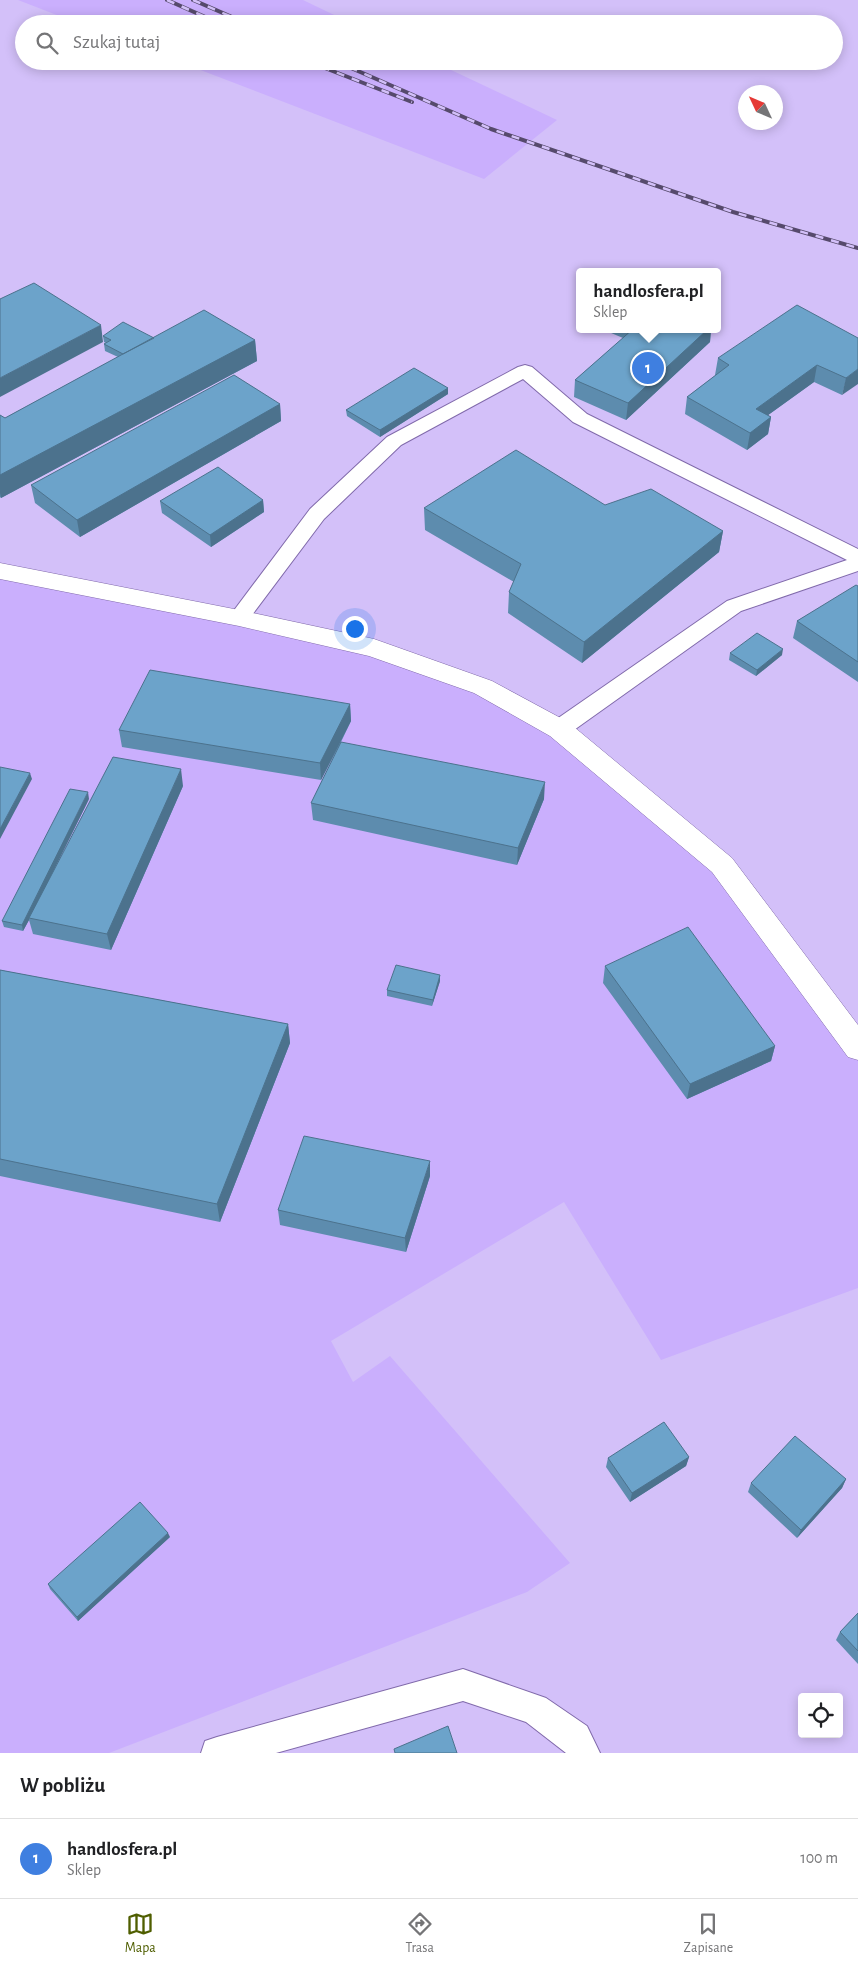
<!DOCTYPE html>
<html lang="pl">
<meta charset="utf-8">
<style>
body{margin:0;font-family:"Alegreya Sans",sans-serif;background:#f2f2f2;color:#202124}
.controls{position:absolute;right:15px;bottom:15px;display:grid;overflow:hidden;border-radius:5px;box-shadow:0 2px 12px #0003}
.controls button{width:45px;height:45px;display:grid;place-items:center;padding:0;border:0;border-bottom:1px solid #e0e0e0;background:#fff;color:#202124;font:25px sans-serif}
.compass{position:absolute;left:738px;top:85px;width:45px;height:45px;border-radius:50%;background:#fff;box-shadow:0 2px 12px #0003;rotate:314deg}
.you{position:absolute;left:354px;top:628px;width:18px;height:18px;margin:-12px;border:4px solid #fff;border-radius:50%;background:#1a73e8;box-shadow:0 0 0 8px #1a73e833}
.badge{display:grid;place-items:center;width:32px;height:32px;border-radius:50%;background:#4f5e00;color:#fff;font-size:16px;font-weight:700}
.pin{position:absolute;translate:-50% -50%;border:2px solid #fff;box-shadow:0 1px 5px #0006}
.popup{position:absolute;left:576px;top:268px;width:145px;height:65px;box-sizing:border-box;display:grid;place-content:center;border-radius:5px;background:#fff;filter:drop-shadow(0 1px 4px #0005);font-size:16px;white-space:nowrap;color:#757577}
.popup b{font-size:19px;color:#202124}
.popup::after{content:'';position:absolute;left:50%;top:100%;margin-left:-10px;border:10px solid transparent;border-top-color:#fff}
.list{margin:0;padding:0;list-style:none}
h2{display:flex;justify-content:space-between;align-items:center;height:65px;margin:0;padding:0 20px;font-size:21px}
h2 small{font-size:16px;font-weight:400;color:#757577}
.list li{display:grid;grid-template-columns:32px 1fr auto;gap:15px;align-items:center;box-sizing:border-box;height:80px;padding:0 20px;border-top:1px solid #e0e0e0}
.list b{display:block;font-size:19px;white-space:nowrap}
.list p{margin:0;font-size:16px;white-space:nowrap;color:#757577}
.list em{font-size:16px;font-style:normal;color:#757577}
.icon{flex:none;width:28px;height:28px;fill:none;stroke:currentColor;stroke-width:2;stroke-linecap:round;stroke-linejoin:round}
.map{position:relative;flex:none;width:858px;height:1753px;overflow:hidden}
.search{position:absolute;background:#fff;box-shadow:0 2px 12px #0003;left:15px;right:15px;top:15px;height:55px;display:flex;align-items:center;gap:12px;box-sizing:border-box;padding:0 18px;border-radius:28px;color:#757577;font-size:19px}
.sheet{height:145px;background:#fff}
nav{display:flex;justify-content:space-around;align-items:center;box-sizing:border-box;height:70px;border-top:1px solid #e0e0e0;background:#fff;font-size:14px;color:#757577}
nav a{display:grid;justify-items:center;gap:2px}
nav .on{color:#4f5e00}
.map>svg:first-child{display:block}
</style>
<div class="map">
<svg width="858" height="1753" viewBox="0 0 858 1753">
<rect width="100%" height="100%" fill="#d3c0f9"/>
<path fill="#caaffd" d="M18,0H303L353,24H80Z
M177,61H432L557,120L484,179Z
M0,571L372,639L568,725L725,863L858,1055V1288L661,1360L564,1202L331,1341L353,1382L390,1356L570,1563L527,1592L109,1753H0Z"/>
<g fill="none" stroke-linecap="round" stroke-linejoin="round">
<g stroke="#816aab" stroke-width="2">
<path id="service" d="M525,365L532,367L587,414L858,549V571L741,611L567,735L559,737L551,735L548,729L551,723L727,601L847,560L573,422L523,379L401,445L324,519L246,623L239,625L232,623L228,618L232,613L310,509L387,437L518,367Z
M463,1669L546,1698L587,1726L600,1753H566L526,1722L463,1701L276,1753H201L205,1741L217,1737Z"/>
</g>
<g stroke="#816aab" stroke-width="1">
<path id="minor" d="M0,563L239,610L374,639L492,681L568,722L732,858L858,1025V1060L848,1057L712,872L550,736L474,693L369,656L239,626L0,579Z"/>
</g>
<use href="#service" fill="#fff" fill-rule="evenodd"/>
<use href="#minor" fill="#fff" fill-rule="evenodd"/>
<g stroke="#564a6c" stroke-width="4">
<path id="rail" d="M167,0L221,24
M193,0L248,24
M307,61L412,102
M335,61L491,129L733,212L858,248"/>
</g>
<use href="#rail" stroke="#d3c0f9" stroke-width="2.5" stroke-dasharray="8" stroke-linecap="butt"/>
</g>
<path fill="#5d8cae" d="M604,329H711L710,342L626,420L574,397L575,380L623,338L604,330Z
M103,336L255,340L257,361L1,498L0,497V415L5,418L118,357L105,351L104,344L106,343L104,342Z
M858,338L842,395L814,382L768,415L771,417L768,434L747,450L685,414L687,397L716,375H715L718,358Z
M448,388V394L380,437L347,416L346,410Z
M280,404L281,421L80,537L35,503L31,485Z
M263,500L264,512L211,547L162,513L160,501Z
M605,505L723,531L719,552L582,663L508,613L509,592L514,582L425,530L424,508Z
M858,586V682L793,638L797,621Z
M730,653L782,655L756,676L729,660Z
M350,704L351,721L341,742L544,799L517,865L313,820L311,803L340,744L321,780L122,747L119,730Z
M183,786L111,950L33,934L29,920L23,931L4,927L2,921L89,799L55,868Z
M605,966L775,1046L771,1061L687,1099L603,983Z
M0,970L288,1024L290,1043L220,1222L0,1176Z
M440,981L432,1006L387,996V990Z
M430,1176L406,1252L280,1225L278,1210Z
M689,1457L686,1466L630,1502L606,1467L608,1458Z
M846,1479L842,1488L797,1538L748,1492L751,1483Z
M170,1537L78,1621L50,1589L48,1584Z
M858,1613V1664L836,1640L840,1632Z"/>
<path fill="#4c728d" d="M101,325L103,342L0,397V378Z
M708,329H711L710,342L626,420L628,403Z
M255,340L257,361L1,498L0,493V475Z
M817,365L814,382L753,426L756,409Z
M858,369V384L842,395L846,378Z
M448,388V394L380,437V430Z
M280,404L281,421L80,537L77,520Z
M771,417L768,434L747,450L750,433Z
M263,500L264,512L211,547L210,535Z
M723,531L719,552L582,663L584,642Z
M783,649L782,655L756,676L757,670Z
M350,704L351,721L321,780L320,763Z
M181,769L183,786L111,950L107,934Z
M30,773L32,779L0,839V829Z
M545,782L544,799L517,865L518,848Z
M88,792L89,799L30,918H29V920L23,931L22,925Z
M440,975V981L432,1006L433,1000Z
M288,1024L290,1043L220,1222L217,1204Z
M775,1046L771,1061L687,1099L690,1084Z
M430,1161V1176L406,1252L405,1238Z
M689,1457L686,1466L630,1502L632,1493Z
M846,1479L842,1488L797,1538L801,1530Z
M168,1533L170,1537L78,1621L77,1617Z"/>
<path fill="#6ca3ca" stroke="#4c728d" d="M34,283L101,325L0,378V299Z
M797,305L858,338V369L846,378L817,365L756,409L771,417L750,433L687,397L729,365L718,358Z
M204,310L255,340L0,475V415L5,418Z
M123,322L154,338L123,354L104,344L111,340L103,336Z
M618,329H632L628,333Z
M633,329H708L628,403L575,380Z
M414,368L448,388L380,430L346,410Z
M234,375L280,404L77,520L31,485Z
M516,450L605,505L651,489L723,531L584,642L509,592L521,564L424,508Z
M218,467L263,500L210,535L160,501Z
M856,585L858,586V662L797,621Z
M757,633L783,649L757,670L730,653Z
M150,670L350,704L320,763L119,730Z
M341,742L545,782L518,848L311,803Z
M113,757L181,769L107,934L29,918Z
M0,767L30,773L0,829Z
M70,789L88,792L22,925L2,921Z
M688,927L775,1046L690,1084L605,966Z
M396,965L440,975L433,1000L387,990Z
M0,970L288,1024L217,1204L0,1159Z
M304,1136L430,1161L405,1238L278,1210Z
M664,1422L689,1457L632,1493L608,1458Z
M795,1436L846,1479L801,1530L751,1483Z
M140,1502L168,1533L77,1617L48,1584Z
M858,1613V1651L840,1632Z
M448,1726L457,1753H395L394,1749Z"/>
</svg>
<div class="controls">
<button><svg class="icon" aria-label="locate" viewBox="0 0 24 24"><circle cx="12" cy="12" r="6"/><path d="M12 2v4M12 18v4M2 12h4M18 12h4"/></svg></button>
</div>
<svg class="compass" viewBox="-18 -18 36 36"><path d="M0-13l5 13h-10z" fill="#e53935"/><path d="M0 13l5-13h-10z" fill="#757577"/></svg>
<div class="you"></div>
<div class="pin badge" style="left:648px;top:368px;background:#3f7fe0">1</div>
<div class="popup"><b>handlosfera.pl</b>Sklep</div>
<div class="search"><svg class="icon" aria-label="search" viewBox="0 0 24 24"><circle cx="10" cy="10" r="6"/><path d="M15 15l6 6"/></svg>Szukaj tutaj</div>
</div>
<section class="sheet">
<h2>W pobliżu<small></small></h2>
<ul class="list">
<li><span class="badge" style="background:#3f7fe0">1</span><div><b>handlosfera.pl</b><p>Sklep</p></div><em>100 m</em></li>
</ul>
</section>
<nav>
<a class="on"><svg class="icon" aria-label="map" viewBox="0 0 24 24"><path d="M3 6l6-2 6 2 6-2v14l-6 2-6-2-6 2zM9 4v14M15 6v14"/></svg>Mapa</a>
<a><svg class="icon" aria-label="directions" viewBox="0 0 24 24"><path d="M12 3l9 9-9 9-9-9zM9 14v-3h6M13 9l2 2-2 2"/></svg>Trasa</a>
<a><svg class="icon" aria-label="saved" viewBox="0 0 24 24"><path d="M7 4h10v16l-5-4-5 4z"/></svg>Zapisane</a>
</nav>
